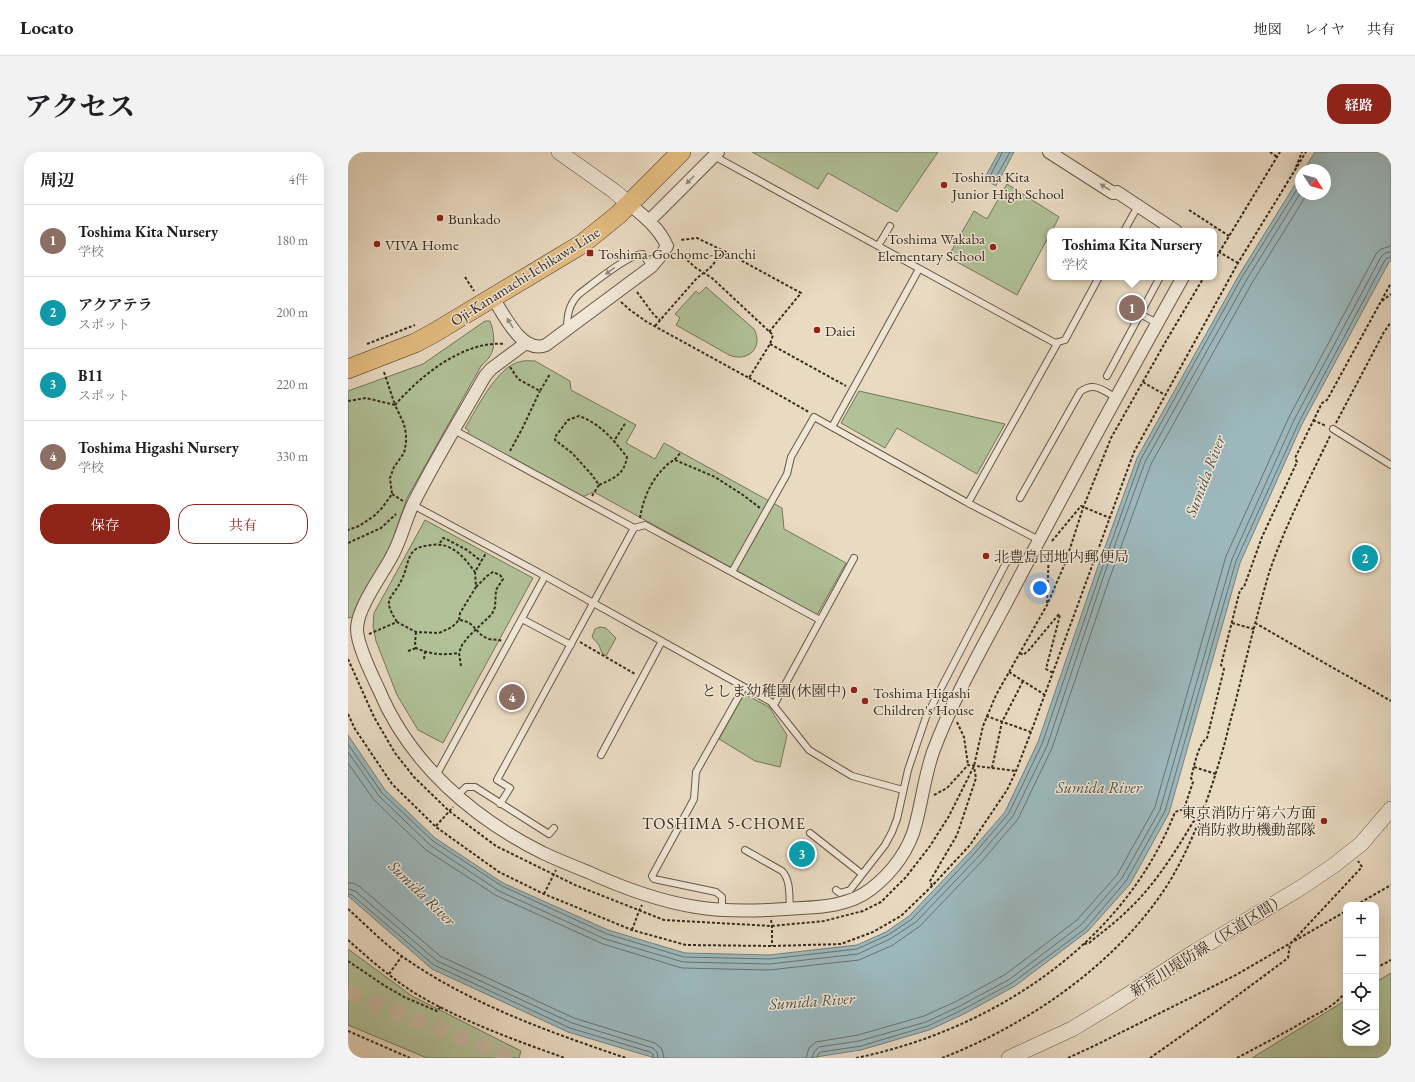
<!DOCTYPE html>
<html lang="ja">
<meta charset="utf-8">
<style>
body{margin:0;font-family:"EB Garamond","Noto Serif JP",serif;background:#f2f2f2;color:#202124}
.controls{position:absolute;right:12px;bottom:12px;display:grid;overflow:hidden;border-radius:8px;box-shadow:0 4px 16px #0002}
.controls button{width:36px;height:36px;display:grid;place-items:center;padding:0;border:0;border-bottom:1px solid #e0e0e0;background:#fff;color:#202124;font:20px sans-serif}
.compass{position:absolute;left:947px;top:12px;width:36px;height:36px;border-radius:50%;background:#fff;box-shadow:0 4px 16px #0002;rotate:126deg}
.you{position:absolute;left:692px;top:436px;width:14px;height:14px;margin:-10px;border:3px solid #fff;border-radius:50%;background:#1a73e8;box-shadow:0 0 0 6px #1a73e833}
.badge{display:grid;place-items:center;width:26px;height:26px;border-radius:50%;background:#8f2418;color:#fff;font-size:13px;font-weight:700}
.pin{position:absolute;translate:-50% -50%;border:2px solid #fff;box-shadow:0 1px 4px #0006}
.popup{position:absolute;left:699px;top:76px;width:170px;height:52px;box-sizing:border-box;display:grid;place-content:center;border-radius:8px;background:#fff;filter:drop-shadow(0 1px 3px #0005);font-size:13px;white-space:nowrap;color:#757577}
.popup b{font-size:15px;color:#202124}
.popup::after{content:'';position:absolute;left:50%;top:100%;margin-left:-8px;border:8px solid transparent;border-top-color:#fff}
.list{margin:0;padding:0;list-style:none}
h2{display:flex;justify-content:space-between;align-items:center;height:52px;margin:0;padding:0 16px;font-size:17px}
h2 small{font-size:13px;font-weight:400;color:#757577}
.list li{display:grid;grid-template-columns:26px 1fr auto;gap:12px;align-items:center;box-sizing:border-box;height:72px;padding:0 16px;border-top:1px solid #e0e0e0}
.list b{display:block;font-size:15px;white-space:nowrap}
.list p{margin:0;font-size:13px;white-space:nowrap;color:#757577}
.list em{font-size:13px;font-style:normal;color:#757577}
.actions{display:flex;gap:8px;padding:12px 16px}
.actions a{flex:1;padding:9px 0;border:1px solid #8f2418;border-radius:16px;text-align:center;font-size:14px;color:#8f2418}
.actions .main{background:#8f2418;color:#fff}
.icon{flex:none;width:22px;height:22px;fill:none;stroke:currentColor;stroke-width:2;stroke-linecap:round;stroke-linejoin:round}
.map{position:relative;flex:none;width:1043px;height:906px;overflow:hidden;border-radius:16px}
header{display:flex;align-items:center;gap:24px;box-sizing:border-box;height:56px;padding:0 20px;background:#fff;border-bottom:1px solid #e0e0e0}
header strong{font-size:19px}
nav{display:flex;gap:22px;margin-inline-start:auto;font-size:14px}
.intro{display:flex;align-items:center;justify-content:space-between;box-sizing:border-box;height:96px;padding:0 24px}
h1{margin:0;font-size:28px}
.button{padding:10px 18px;border-radius:16px;background:#8f2418;color:#fff;font-size:14px;font-weight:700}
main{display:flex;gap:24px;padding:0 24px}
aside{flex:1;background:#fff;border-radius:16px;box-shadow:0 4px 16px #0002}
.map>svg:first-child{display:block}
</style>
<header>
<strong>Locato</strong>
<nav><a>地図</a><a>レイヤ</a><a>共有</a></nav>
</header>
<div class="intro"><h1>アクセス</h1><a class="button">経路</a></div>
<main>
<aside>
<h2>周辺<small>4件</small></h2>
<ul class="list">
<li><span class="badge" style="background:#8d6e63">1</span><div><b>Toshima Kita Nursery</b><p>学校</p></div><em>180 m</em></li>
<li><span class="badge" style="background:#0f9aa8">2</span><div><b>アクアテラ</b><p>スポット</p></div><em>200 m</em></li>
<li><span class="badge" style="background:#0f9aa8">3</span><div><b>B11</b><p>スポット</p></div><em>220 m</em></li>
<li><span class="badge" style="background:#8d6e63">4</span><div><b>Toshima Higashi Nursery</b><p>学校</p></div><em>330 m</em></li>
</ul>
<div class="actions"><a class="main">保存</a><a>共有</a></div>
</aside>
<div class="map">
<svg width="1043" height="906" viewBox="0 0 1043 906">
<rect width="100%" height="100%" fill="#e9dac2"/>
<filter id="stains"><feTurbulence type="fractalNoise" baseFrequency=".005" numOctaves="4"/><feColorMatrix values="0 0 0 0 .2 0 0 0 0 .09 0 0 0 0 .02 0 0 0 .5 -.17"/></filter>
<radialGradient id="worn" r=".72"><stop offset=".6" stop-color="#630" stop-opacity="0"/><stop offset="1" stop-color="#630" stop-opacity=".3"/></radialGradient>
<path fill="#b1c198" stroke="#74775c" d="M404,0H590L549,60L480,21L470,37Z
M659,32L711,65L704,79H702V82L669,143L600,105L626,59L639,67Z
M358,135L406,177C416,195 400,211 381,203L328,173L332,166L327,162L348,139L351,142Z
M137,169H142C146,178 148,196 142,204C140,208 136,211 133,214L59,346L41,398L8,455L5,465L0,466V239L75,212Z
M187,209L222,229L223,238L288,273L278,291L307,307L316,291L434,356L436,377L498,411L469,463L246,340L234,345L119,282L121,279L117,276C128,258 149,215 171,210C176,208 182,209 187,209Z
M511,239L657,272L629,322L549,276L537,296L493,271Z
M77,368L185,426L95,591L70,578L49,543L28,489L25,474L26,461Z
M252,475L258,476L268,486L258,504L254,501L251,493L244,485L247,477Z
M396,542L421,555L439,583L432,615L407,609L371,587Z
M0,797L64,844L173,899L171,906H79L0,873Z
M1043,821V906H904L998,848V891H1028V830Z"/>
<path fill="#9cb8bd" stroke="#74807e" d="M651,0H666L648,34L636,27Z
M967,0H1043V109L1041,110L954,272L892,411L821,661L782,732L740,779L667,834L616,862L581,878L513,898L461,906H307L220,880L84,817L0,744V583L37,638L87,686L155,731L260,778L337,801L421,803L509,793L538,780L561,764L623,699L657,660L690,590L748,420L789,306L891,123L953,23V42H977V18H956Z"/>
<g fill="none" stroke-linecap="round" stroke-linejoin="round">
<path stroke="#6a726e" stroke-width="1" d="M654,0L653,3L642,24L645,27H647L662,0
M0,592L34,641L85,689L154,734L259,782L336,805L421,807L509,797L540,783L564,767L626,702L661,661L694,592L752,422L793,307L894,125L953,31
M0,600L31,644L82,693L151,739L257,787L335,810L421,812L510,802L542,787L568,770L630,705L665,664L699,594L756,423L797,310L899,127L953,40
M0,611L26,648L78,698L149,744L255,792L334,816L421,818L511,808L545,793L572,774L634,709L670,667L704,596L762,425L803,312L904,131L959,42
M0,731H5L11,734L92,804L226,866L307,891L314,897L316,906
M0,737L7,739L89,809L224,871L305,896L309,900L310,906
M0,742L4,743L86,813L222,876L302,900L305,902V906
M458,906L461,896L468,890L510,883L576,864L609,849L658,822L729,768L769,723L807,655L878,404L941,265L1028,102L1033,97L1043,94
M464,906L466,900L471,895L511,889L578,870L612,854L662,827L733,773L774,726L812,658L884,407L946,268L1033,105L1037,101L1043,100
M469,906L470,902L473,900L513,894L580,874L614,858L664,831L737,777L778,729L817,659L888,409L951,270L1037,108L1039,106L1043,105"/>
<path stroke="#c5b7a1" stroke-width="15" stroke-dasharray="15 8" stroke-linecap="butt" d="M0,840L163,906"/>
<g stroke="#645848" stroke-width="8">
<path id="service" d="M366,4L707,191L717,188L751,125
M776,79L790,54
M530,94L542,74
M792,162L809,171
M219,177C219,163 221,152 231,142C243,133 282,101 295,102L303,115
M759,224L812,125
M484,275L571,117
M985,277L1043,313
M106,278L286,376L297,373L472,468
M672,346L732,240C747,229 755,239 769,246
M65,353L197,424L423,550L461,598L504,624L555,638
M691,388L620,351L709,192
M384,420L439,322L443,305L466,265L620,351
M174,467L223,493
M426,553L506,406
M253,603L314,489
M88,624L197,424
M109,644L118,635H127L201,682L206,676
M152,652L162,636L149,628L286,376
M462,681L514,722
M397,698L434,719C443,728 441,745 442,757
M488,738L492,741L502,738L537,693L544,680L549,667L560,618L578,565L658,411C665,404 671,408 678,412
M374,758V745L368,740L306,727L304,724L346,647L348,620L396,535"/>
</g>
<g stroke="#645848" stroke-width="14">
<path id="minor" d="M701,0L765,41L769,40L828,79
M301,69L370,0
M145,146C156,162 174,203 198,193L303,115L314,102L319,94C311,76 296,64 281,52
M178,191L143,217L137,224C113,266 87,308 65,352C57,369 53,388 44,404C34,423 9,456 9,477C9,493 24,523 31,538C62,612 125,666 195,701C210,708 225,714 240,720C275,736 310,749 348,755C377,760 408,759 437,757C466,755 499,756 523,737C544,721 562,697 568,671C574,648 577,623 585,600C607,541 639,488 668,432C722,329 778,227 835,125"/>
</g>
<g stroke="#645848" stroke-width="16">
<path id="tertiary" d="M211,0L266,39L281,52
M661,906L724,877L767,851L848,799L954,735L985,714L1013,692L1043,657"/>
</g>
<g stroke="#372d1f" stroke-width="20">
<path id="primary" d="M0,217L67,191L84,182L234,92L270,63L333,0"/>
</g>
<path stroke="#372d1f" stroke-width="2" stroke-dasharray="3 2" stroke-linecap="butt" d="M922,0L929,5
M948,15L954,0
M841,58L881,84
M866,97L890,111
M376,99L453,141L421,180
M866,109L932,0
M117,125L126,139
M289,140L306,163L312,168
M1034,149L1043,142
M273,150L282,158L299,170L401,226L422,192L425,183L364,126L348,116L330,100
M307,174L349,126L362,116L376,99L349,86L332,88
M19,192L67,173
M422,192L498,234
M162,215L170,227L192,239L202,222
M36,220L47,253
M401,226L461,260
M795,230L817,243
M0,249L18,246L47,253L56,272L58,282V291L56,301L46,315L42,326L44,342L34,356L26,364L11,374L0,378
M47,253C72,224 116,188 157,192
M965,268L978,274
M988,271L1036,180L1043,170
M162,299L174,277L192,239
M327,308L367,325L395,343L412,356
M251,333C266,326 276,323 279,305L266,289L278,270
M44,342L55,349
M244,344L251,333L244,323L224,301L207,288V285L220,268L231,264C245,269 256,278 266,289
M292,366C295,347 303,328 317,315C320,311 324,310 327,307C329,306 331,302 333,300
M704,389L733,354L762,366
M0,391L33,376L48,362
M92,391L95,386L98,387L119,398L133,409
M699,451L701,396
M111,468L112,461L128,435L127,420L138,401
M49,470C33,444 44,449 54,427C59,418 59,403 68,397C73,394 78,394 83,393C104,390 116,405 127,420
M884,471L906,477
M907,471L1043,549
M68,480L67,491L68,496C83,503 96,503 111,501
M21,482L49,470L68,480L91,481L104,475L111,468C129,470 125,481 141,487C145,488 149,487 154,489
M232,490L287,522
M60,499L68,496
M672,501L675,503L681,498L711,462L712,463L698,517L705,521
M0,507L26,565L47,601L66,625L101,659L148,694L227,733L316,768L424,774L476,769L515,759L533,750L558,725L582,694L601,664L626,614L635,574L648,543L699,453L718,409L735,356L763,286L818,189L856,125
M76,507L77,500
M113,514L111,501L114,493L121,484L144,462L147,455L148,438L155,427L152,423L145,420L139,424L128,435
M661,520L697,543
M0,562L7,577L44,632L88,675L151,720L196,742L284,778L338,793L424,794L493,792L525,780L553,764L584,734L622,693L659,638L668,619L683,580L786,300L890,111L958,0
M638,564L683,580
M609,570L616,585L620,613
M846,615L868,622
M644,616L654,570L675,529
M586,643L599,636L620,613L668,619
M88,674L105,655
M584,734L582,729L609,683L628,626L626,615
M196,742L208,718
M1008,753L1043,733
M0,757C18,773 35,791 55,805C122,852 201,880 278,906
M423,768L424,774V794
M284,778L291,759L294,753
M0,788C20,806 42,825 65,840C111,868 166,888 217,906
M736,792L741,791C754,780 767,771 779,759C806,734 826,702 845,670L851,666
M0,809L37,834L56,845L89,859L93,854
M1028,816L1043,808
M41,822L54,804
M0,879L62,906
M508,906C644,878 776,792 827,660L836,657L845,630L843,626C846,615 850,592 859,586L876,517L873,513L892,438L896,435L914,385L949,310L947,306L974,251L979,248L1043,131
M594,906C680,873 770,811 820,732C844,693 860,648 873,604C878,588 881,572 886,556C897,511 908,466 921,421C936,376 961,328 982,284
M720,906L748,893L886,824L998,759
M802,906L866,861L940,806L942,792L1014,715L1010,709
M889,906C913,893 937,881 960,867C975,859 987,853 998,840"/>
<use href="#service" stroke="#f1e7d7" stroke-width="6"/>
<use href="#minor" stroke="#f1e7d7" stroke-width="12"/>
<use href="#tertiary" stroke="#f1e7d7" stroke-width="15"/>
<use href="#primary" stroke="#e4bd81" stroke-width="19"/>
</g>
<defs><path id="oneway-solid" d="M-6-.8H1V-3.2L6.5 0L1 3.2V.8H-6Z"/></defs>
<g fill="#948a7b">
<use href="#oneway-solid" transform="translate(342 28) rotate(135)"/>
<use href="#oneway-solid" transform="translate(757 35) rotate(-148)"/>
<use href="#oneway-solid" transform="translate(262 119) rotate(144)"/>
<use href="#oneway-solid" transform="translate(162 171) rotate(-122)"/>
</g>
<g fill="#8f2418" stroke="#f1e7d7" stroke-width="1.5">
<circle cx="596" cy="33" r="4"/>
<circle cx="92" cy="66" r="4"/>
<circle cx="29" cy="92" r="4"/>
<circle cx="645" cy="95" r="4"/>
<rect x="238" y="97" width="8" height="8" rx="2"/>
<circle cx="469" cy="178" r="4"/>
<circle cx="638" cy="404" r="4"/>
<circle cx="506" cy="538" r="4"/>
<circle cx="517" cy="549" r="4"/>
<circle cx="976" cy="669" r="4"/>
</g>
<g text-anchor="middle" dominant-baseline="central" stroke-width="3" stroke-linejoin="round" paint-order="stroke">
<g font-size="15" fill="#372d1f" stroke="#f1e7d7" text-anchor="start">
<text x="604" y="24">Toshima Kita<tspan x="604" dy="17">Junior High School</tspan></text>
<text x="100" y="66">Bunkado</text>
<text x="637" y="86" text-anchor="end">Toshima Wakaba<tspan x="637" dy="17">Elementary School</tspan></text>
<text x="37" y="92">VIVA Home</text>
<text x="250" y="101">Toshima-Gochome-Danchi</text>
<text x="477" y="178">Daiei</text>
<text x="646" y="404">北豊島団地内郵便局</text>
<text x="498" y="538" text-anchor="end">としま幼稚園(休園中)</text>
<text x="525" y="540">Toshima Higashi<tspan x="525" dy="17">Children's House</tspan></text>
<text x="968" y="660" text-anchor="end">東京消防庁第六方面<tspan x="968" dy="17">消防救助機動部隊</tspan></text>
</g>
<g font-size="15" fill="#372d1f" stroke="#f1e7d7">
<text transform="translate(177 124) rotate(-32)">Oji-Kanamachi-Ichikawa Line</text>
<text transform="translate(860 793) rotate(-32)">新荒川堤防線（区道区間）</text>
</g>
<g font-size="16" font-style="italic" fill="#505046" stroke="#f1e7d7">
<text transform="translate(857 324) rotate(-69)">Sumida River</text>
<text x="751" y="635">Sumida River</text>
<text transform="translate(74 741) rotate(44)">Sumida River</text>
<text transform="translate(464 849) rotate(-4)">Sumida River</text>
</g>
<g font-size="16" letter-spacing="1" fill="#372d1f" stroke="#f1e7d7">
<text x="376" y="671">TOSHIMA 5-CHOME</text>
</g>
</g>
<rect width="100%" height="100%" filter="url(#stains)"/>
<rect width="100%" height="100%" fill="url(#worn)"/>
</svg>
<div class="controls">
<button>+</button>
<button>−</button>
<button><svg class="icon" aria-label="locate" viewBox="0 0 24 24"><circle cx="12" cy="12" r="6"/><path d="M12 2v4M12 18v4M2 12h4M18 12h4"/></svg></button>
<button><svg class="icon" aria-label="layers" viewBox="0 0 24 24"><path d="M12 4l9 5-9 5-9-5zM3 14l9 5 9-5"/></svg></button>
</div>
<svg class="compass" viewBox="-18 -18 36 36"><path d="M0-13l5 13h-10z" fill="#e53935"/><path d="M0 13l5-13h-10z" fill="#757577"/></svg>
<div class="you"></div>
<div class="pin badge" style="left:784px;top:156px;background:#8d6e63">1</div>
<div class="popup"><b>Toshima Kita Nursery</b>学校</div>
<div class="pin badge" style="left:1017px;top:406px;background:#0f9aa8">2</div>
<div class="pin badge" style="left:454px;top:702px;background:#0f9aa8">3</div>
<div class="pin badge" style="left:164px;top:545px;background:#8d6e63">4</div>
</div>
</main>
